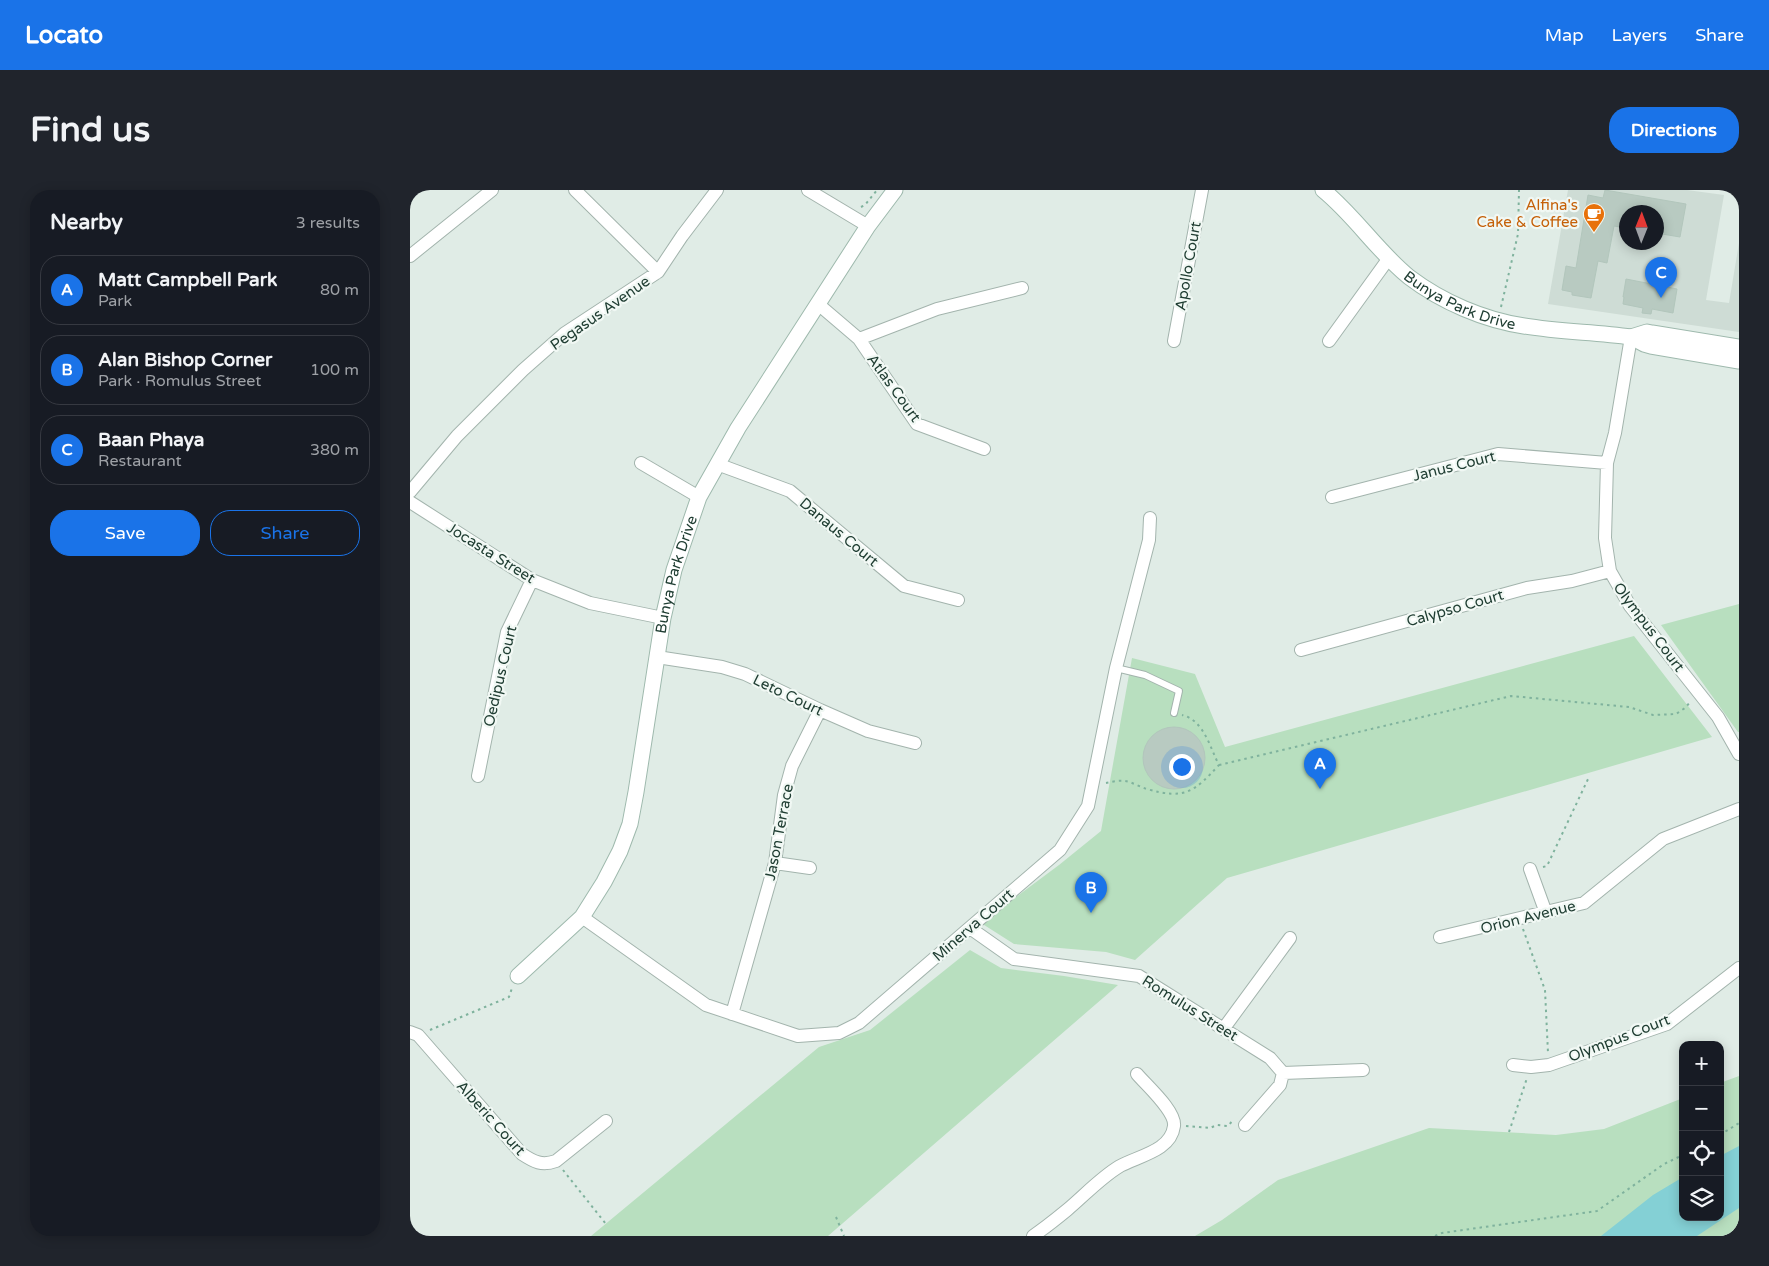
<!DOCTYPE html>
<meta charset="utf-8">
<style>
body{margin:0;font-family:"Varela Round",sans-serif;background:#20242c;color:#f1f3f6}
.controls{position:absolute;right:15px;bottom:15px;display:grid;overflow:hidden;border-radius:10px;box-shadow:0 2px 12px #0003}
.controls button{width:45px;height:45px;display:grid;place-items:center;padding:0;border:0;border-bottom:1px solid #363941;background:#171b24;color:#f1f3f6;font:25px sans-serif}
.compass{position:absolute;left:1209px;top:15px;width:45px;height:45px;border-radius:50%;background:#171b24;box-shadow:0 2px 12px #0003;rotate:1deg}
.you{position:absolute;left:771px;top:576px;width:18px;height:18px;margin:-12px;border:4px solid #fff;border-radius:50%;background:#1a73e8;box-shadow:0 0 0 8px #1a73e833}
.badge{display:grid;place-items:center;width:32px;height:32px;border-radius:50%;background:#1a73e8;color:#fff;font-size:16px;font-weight:700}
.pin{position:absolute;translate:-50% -41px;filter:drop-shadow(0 1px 2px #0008)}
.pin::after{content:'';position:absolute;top:26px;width:18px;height:15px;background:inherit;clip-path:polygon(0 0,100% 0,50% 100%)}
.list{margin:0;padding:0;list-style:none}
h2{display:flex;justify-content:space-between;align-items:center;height:65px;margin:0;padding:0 20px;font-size:21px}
h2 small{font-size:16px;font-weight:400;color:#9ea1a6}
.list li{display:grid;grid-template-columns:32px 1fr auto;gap:15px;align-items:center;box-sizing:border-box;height:70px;margin:0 10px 10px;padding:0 10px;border:1px solid #363941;border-radius:20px}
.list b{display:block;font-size:19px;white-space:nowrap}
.list p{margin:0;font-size:16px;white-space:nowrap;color:#9ea1a6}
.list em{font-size:16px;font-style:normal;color:#9ea1a6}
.actions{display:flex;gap:10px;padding:15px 20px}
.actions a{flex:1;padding:11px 0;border:1px solid #1a73e8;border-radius:20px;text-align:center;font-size:18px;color:#1a73e8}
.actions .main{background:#1a73e8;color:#fff}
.icon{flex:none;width:28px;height:28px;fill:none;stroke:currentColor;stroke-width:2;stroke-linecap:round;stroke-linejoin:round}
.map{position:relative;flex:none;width:1329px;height:1046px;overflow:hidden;border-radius:20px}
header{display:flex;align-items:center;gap:30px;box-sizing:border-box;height:70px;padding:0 25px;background:#1a73e8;color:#fff}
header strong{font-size:24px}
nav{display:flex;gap:28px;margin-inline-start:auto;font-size:18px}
.intro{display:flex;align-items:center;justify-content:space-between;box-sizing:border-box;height:120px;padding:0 30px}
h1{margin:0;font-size:35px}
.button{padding:12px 22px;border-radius:20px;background:#1a73e8;color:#fff;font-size:18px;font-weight:700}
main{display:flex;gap:30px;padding:0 30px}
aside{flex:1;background:#171b24;border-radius:20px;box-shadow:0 2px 12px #0003}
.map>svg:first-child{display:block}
</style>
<header>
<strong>Locato</strong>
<nav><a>Map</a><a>Layers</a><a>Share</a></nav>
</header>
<div class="intro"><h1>Find us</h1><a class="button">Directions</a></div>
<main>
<aside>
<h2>Nearby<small>3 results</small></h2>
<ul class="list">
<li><span class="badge">A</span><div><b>Matt Campbell Park</b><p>Park</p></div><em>80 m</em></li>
<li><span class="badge">B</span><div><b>Alan Bishop Corner</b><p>Park · Romulus Street</p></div><em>100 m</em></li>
<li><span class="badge">C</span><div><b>Baan Phaya</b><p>Restaurant</p></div><em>380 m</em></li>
</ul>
<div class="actions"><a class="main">Save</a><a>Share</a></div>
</aside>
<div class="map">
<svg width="1329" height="1046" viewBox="0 0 1329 1046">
<rect width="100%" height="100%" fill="#e0ece6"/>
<path fill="#cedcd5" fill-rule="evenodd" d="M1158,0H1277L1314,5L1296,110L1319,113L1329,53V142L1138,114ZM1216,22H1246V52H1216Z"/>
<path fill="#b8dfbf" d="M1329,414V542H1328L1251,435Z
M1224,446L1302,547L817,688L725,770L696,762L604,754L571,733L649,675L691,641L722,468L785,484L815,557Z
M560,760L591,778L654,786L708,795L418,1046H181L409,857L460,840Z
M1329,886V1046H785L812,1030L868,990L1019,938L1146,945L1194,939L1273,908V1027H1310V893Z"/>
<path fill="#84d0d5" d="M1329,956V1018L1287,1046H1191L1243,1005L1273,987V1027H1310V966Z"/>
<path fill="#b8cac1" stroke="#b2c6bc" d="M1195,0L1276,14L1270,47L1246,43V22H1216V38L1204,36L1197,73L1188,71L1181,108L1162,105V102L1152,100L1156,76L1166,78L1178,5L1193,8Z
M1216,89L1267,99L1263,123L1242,119L1241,124L1232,123L1233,118L1213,114L1214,107H1213Z
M733 568a31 31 0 1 1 62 0a31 31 0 1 1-62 0Z"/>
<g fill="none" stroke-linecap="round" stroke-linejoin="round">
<g stroke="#a3b4ad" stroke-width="8">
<path id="lane" d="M706,478L735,485L769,501L764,523"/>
</g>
<g stroke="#a3b4ad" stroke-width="14">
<path id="street" d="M165,0L248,82
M398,0L458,36
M0,66L82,0
M408,114L449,149L507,234L574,259
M1221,147L1205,243L1197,273L1195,348L1200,381L1220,416L1308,527L1329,564
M449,149L527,119L612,98
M764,151L792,0
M919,151L979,68
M231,273L289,307
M307,274L380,301L494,396L548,410
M0,302L47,246L113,180L155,143L248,82L272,46L307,0
M922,307L1088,264L1197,273
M0,312L122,390L180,413L253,428
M891,460L1117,398L1162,391L1200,381
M247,467L312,477L335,484L410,520L458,541L505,553
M68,586L97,442L122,390
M365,673L400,678
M1120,679L1136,723
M172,727L296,815L388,846L429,843L449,833L650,660L678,616L706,478L739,350L740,328
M560,738L604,769L729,786L860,868L873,883L870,895L835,935
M1030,747L1174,713L1253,649L1329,619
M322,824L365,673L374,605L382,576L410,520
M814,838L880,748
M0,842L8,845L112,964C124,972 132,976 146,971L196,931
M1103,875L1121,877L1139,875L1257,834L1329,778
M873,883L953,880
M623,1046C635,1038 646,1029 657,1020C675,1005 690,988 710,976C728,966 761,961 764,936C766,921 736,895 727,884"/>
</g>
<g stroke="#9eb9ad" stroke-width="17">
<g id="secondary">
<path id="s1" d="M913,0C945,26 967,61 999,87C1032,112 1074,130 1114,136C1150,142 1185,142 1221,147L1234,154L1241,156L1329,171"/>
<path d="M1221,147L1237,142L1242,143L1329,157"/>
<path id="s2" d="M108,786L172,727L194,692L210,661L220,634L226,602L253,428L264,380L289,307L328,238L458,36L485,0"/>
</g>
</g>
<path stroke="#7fb29d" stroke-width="2" stroke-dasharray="2.5 4" stroke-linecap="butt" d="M451,17L455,15L467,0
M1091,117L1108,44L1109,0
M809,575L1101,506L1219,517L1243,525L1266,524L1275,518L1281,511
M696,593C702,592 709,590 715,591C722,592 730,597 737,599C775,610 784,602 809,575C800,558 794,530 772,525
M1133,677L1137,676L1179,587
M1113,739L1135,800L1138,863
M20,840L99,807L102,798
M776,936L800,938L807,935L818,936L824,929
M1099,942L1117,888
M1310,945L1329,933
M153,980L196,1034
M426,1027L434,1046
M1025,1046L1032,1043L1187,1021L1254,974L1273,965"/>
<use href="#lane" stroke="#fff" stroke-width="6"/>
<use href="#street" stroke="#fff" stroke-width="12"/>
<use href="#secondary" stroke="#fff" stroke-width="15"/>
</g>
<defs>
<g id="cafe-pin" transform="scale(1.125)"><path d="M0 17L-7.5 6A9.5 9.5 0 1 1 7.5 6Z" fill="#e8710a" stroke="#f1f8f4"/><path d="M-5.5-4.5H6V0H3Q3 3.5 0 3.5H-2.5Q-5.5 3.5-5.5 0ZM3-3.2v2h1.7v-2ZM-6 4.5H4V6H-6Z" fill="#fff"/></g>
</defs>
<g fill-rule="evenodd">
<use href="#cafe-pin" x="1184" y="24"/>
</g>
<g text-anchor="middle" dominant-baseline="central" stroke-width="4.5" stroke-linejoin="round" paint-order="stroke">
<g font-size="15" fill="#c56008" stroke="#f1f8f4" text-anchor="end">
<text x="1168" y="15">Alfina's<tspan x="1168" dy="17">Cake &amp; Coffee</tspan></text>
</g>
<g font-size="15" fill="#203e33" stroke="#f1f8f4">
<text transform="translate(778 76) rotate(-80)">Apollo Court</text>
<text stroke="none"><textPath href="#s1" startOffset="179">Bunya Park Drive</textPath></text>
<text transform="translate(190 123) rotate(-35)">Pegasus Avenue</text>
<text transform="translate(484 198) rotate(54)">Atlas Court</text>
<text transform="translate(1044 276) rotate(-14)">Janus Court</text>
<text transform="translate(429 342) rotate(40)">Danaus Court</text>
<text transform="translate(81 363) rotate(32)">Jocasta Street</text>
<text stroke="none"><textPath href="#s2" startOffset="446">Bunya Park Drive</textPath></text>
<text transform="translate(1045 418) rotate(-16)">Calypso Court</text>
<text transform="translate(1239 437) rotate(53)">Olympus Court</text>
<text transform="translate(90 486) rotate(-77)">Oedipus Court</text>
<text transform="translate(378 505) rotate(26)">Leto Court</text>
<text transform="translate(369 642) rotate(-79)">Jason Terrace</text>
<text transform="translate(1118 727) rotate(-14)">Orion Avenue</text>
<text transform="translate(563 735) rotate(-41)">Minerva Court</text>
<text transform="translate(780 818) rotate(32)">Romulus Street</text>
<text transform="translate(1209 848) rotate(-21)">Olympus Court</text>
<text transform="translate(81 928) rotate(48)">Alberic Court</text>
</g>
</g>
</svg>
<div class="controls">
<button>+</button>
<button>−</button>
<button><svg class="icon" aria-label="locate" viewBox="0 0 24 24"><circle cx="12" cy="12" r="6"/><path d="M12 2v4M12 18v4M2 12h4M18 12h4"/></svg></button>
<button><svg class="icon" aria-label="layers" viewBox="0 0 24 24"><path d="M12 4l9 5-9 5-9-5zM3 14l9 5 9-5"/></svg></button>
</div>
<svg class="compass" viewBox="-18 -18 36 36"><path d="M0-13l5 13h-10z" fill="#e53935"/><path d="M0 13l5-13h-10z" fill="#9ea1a6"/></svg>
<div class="you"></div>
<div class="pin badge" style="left:910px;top:599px">A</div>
<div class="pin badge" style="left:681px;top:723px">B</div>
<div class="pin badge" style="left:1251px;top:108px">C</div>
</div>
</main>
